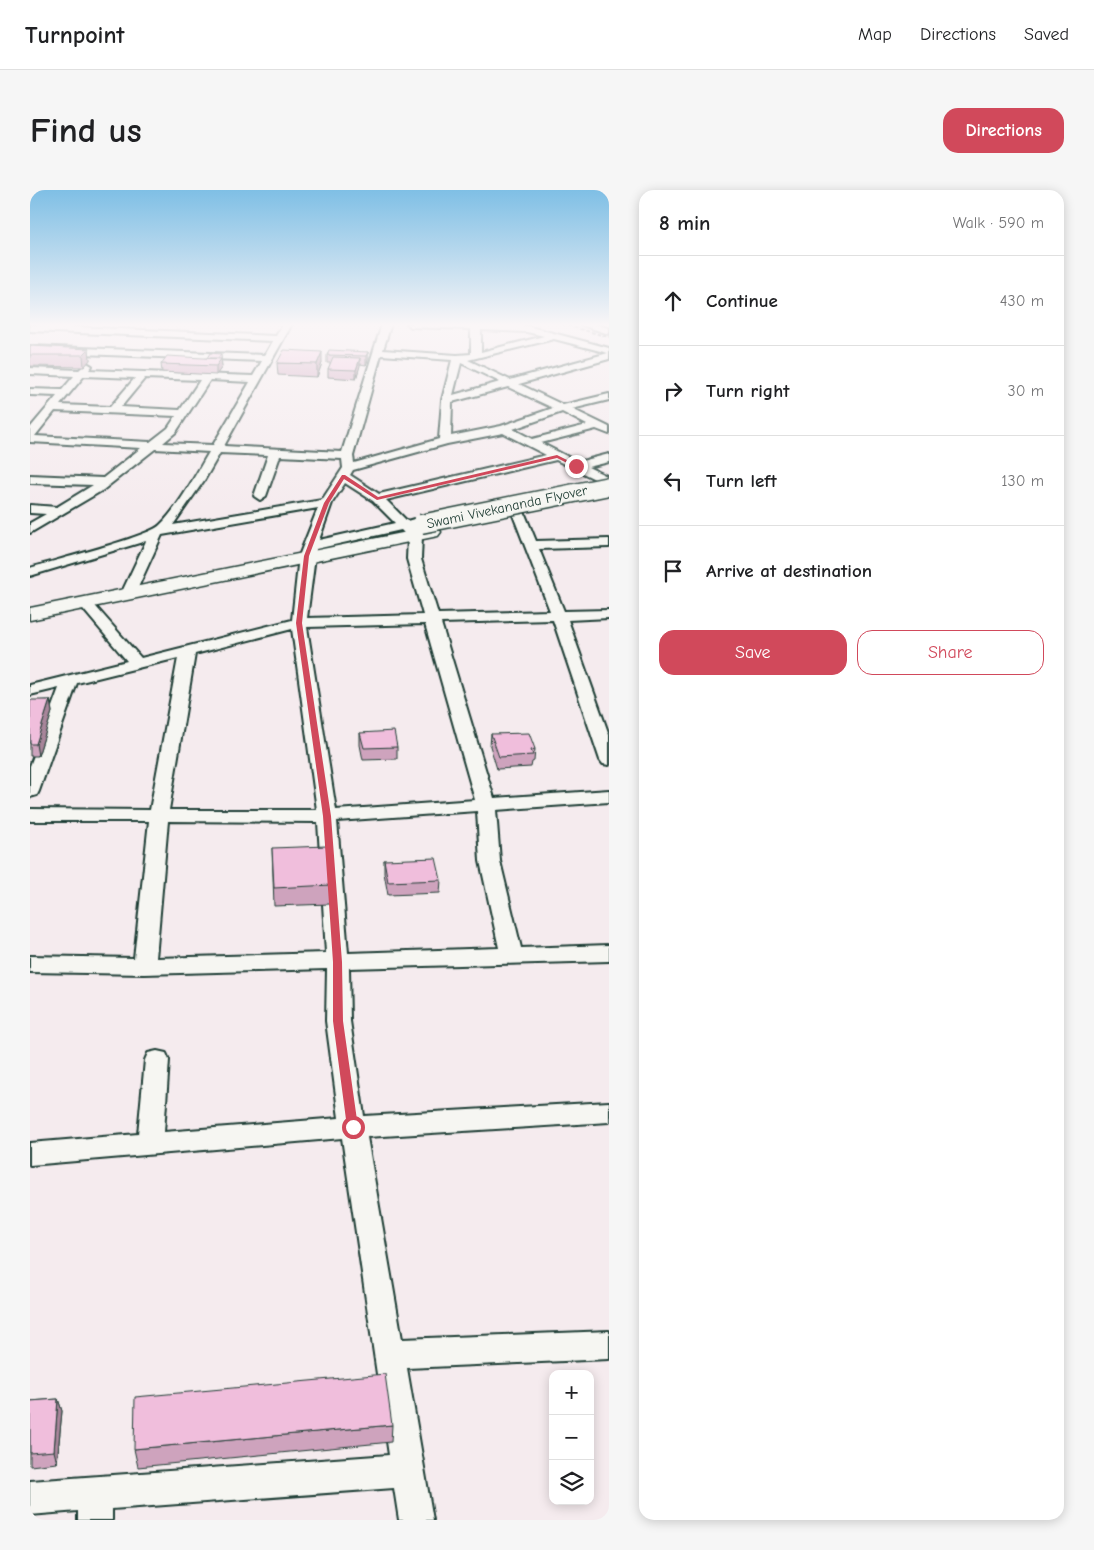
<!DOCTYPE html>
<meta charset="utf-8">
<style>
body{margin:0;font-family:"Comic Neue",sans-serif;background:#f6f6f6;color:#202124}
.controls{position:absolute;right:15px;bottom:15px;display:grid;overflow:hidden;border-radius:10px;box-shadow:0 2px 12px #0003}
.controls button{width:45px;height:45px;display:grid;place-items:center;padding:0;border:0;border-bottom:1px solid #e0e0e0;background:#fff;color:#202124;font:25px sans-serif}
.stop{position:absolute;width:15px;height:15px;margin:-11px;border:4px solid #d1495b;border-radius:50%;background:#fff}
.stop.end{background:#d1495b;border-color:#fff;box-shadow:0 1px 5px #0008}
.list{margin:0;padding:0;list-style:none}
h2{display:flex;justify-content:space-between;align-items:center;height:65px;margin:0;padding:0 20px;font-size:21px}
h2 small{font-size:16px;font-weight:400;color:#757577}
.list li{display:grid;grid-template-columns:32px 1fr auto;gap:15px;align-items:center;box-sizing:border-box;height:90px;padding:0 20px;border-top:1px solid #e0e0e0}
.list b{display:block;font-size:19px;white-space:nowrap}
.list em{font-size:16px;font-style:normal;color:#757577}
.actions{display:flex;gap:10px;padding:15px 20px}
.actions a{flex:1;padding:11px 0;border:1px solid #d1495b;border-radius:15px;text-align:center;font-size:18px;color:#d1495b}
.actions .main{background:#d1495b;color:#fff}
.icon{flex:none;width:28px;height:28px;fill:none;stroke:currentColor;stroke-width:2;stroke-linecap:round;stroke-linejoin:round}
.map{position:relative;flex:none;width:579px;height:1330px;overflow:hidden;border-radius:15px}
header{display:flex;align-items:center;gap:30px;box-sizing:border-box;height:70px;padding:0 25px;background:#fff;border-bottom:1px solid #e0e0e0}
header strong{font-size:24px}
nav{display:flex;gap:28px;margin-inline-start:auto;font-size:18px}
.intro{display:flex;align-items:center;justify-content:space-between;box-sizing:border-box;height:120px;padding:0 30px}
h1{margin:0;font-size:35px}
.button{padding:12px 22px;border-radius:15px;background:#d1495b;color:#fff;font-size:18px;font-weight:700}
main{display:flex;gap:30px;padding:0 30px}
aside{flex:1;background:#fff;border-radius:15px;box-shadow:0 2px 12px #0003}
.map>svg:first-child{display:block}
</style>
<header>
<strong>Turnpoint</strong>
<nav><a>Map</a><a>Directions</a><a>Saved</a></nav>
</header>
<div class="intro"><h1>Find us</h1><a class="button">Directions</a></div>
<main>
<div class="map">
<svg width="579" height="1330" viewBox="0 0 579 1330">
<rect width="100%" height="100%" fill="#f5ebee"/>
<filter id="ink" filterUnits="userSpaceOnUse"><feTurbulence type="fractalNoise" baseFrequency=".02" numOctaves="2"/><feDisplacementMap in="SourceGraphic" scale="10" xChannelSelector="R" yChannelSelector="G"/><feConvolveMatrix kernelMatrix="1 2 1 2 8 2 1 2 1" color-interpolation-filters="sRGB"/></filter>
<g filter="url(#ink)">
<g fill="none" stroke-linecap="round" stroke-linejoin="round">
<g stroke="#1f3d34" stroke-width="4">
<path id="street" d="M253,134H262L194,256L312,262L352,134H361L353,160L427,165L441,164V139L381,137L377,134L497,136L579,158V169L489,194L533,215L579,204V210L542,219L579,237V244L566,239L511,253L548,272L579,264V272L558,277L579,287V296L526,270L356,310L377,331L384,329L391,333L384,337L392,346L391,369L408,424L520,421L478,312L480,309L484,308L490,312L506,351L579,349V357L509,359L534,421L579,420V428L538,430L579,545V575L573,574L570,570L523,430L411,433L464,608L579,600V612L466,620L470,671L491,758L579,755V771L319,778L320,831L334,926L579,912V932L337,947L372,1149L579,1141V1169L377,1178L403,1330H369L364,1298L82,1319V1330H48V1321L0,1325V1291L359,1265L312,948L0,975V953L108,944L115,870L118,863L127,861L136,863L139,870L134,942L309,928L296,831L297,779L114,784L0,782V766L104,768L119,631H0V619L120,620L148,468L47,493L9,601L7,605L0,607V576L29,498L0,505V495L97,471L48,413L55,409L60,410L111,468L262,430L269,366L288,318L132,345L105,404L98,408L91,404L116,351L0,386V378C22,371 118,347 130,335C148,318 166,284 179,262L125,259L73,300L0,343V333L16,324L0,323V315L27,317L63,295L0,293V285L73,288L111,258L0,252V238L27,206L0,205V199L32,200L44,186L0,184V178L49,180L57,173L62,176L59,180L223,186L232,171L0,162V156L235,165L243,151L0,141V135L246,146ZM451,140L497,142L514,146L451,162ZM524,149L578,163L480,190L438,170ZM351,165L422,170L412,210L409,249L324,273L323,266ZM431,173L470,192L423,205ZM54,186L105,188L80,217L30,215ZM115,188L170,190L150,220L91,217ZM180,190L220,192L183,255L133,253L146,242ZM478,197L523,218L471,236L421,246L422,212ZM25,221L146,226L138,238L120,252L5,246ZM532,222L557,235L502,249L483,239ZM473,243L516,265L349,304L320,285L323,280L417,254ZM190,263L238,265L224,306L230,310L236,306L250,266L312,269L313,278L292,310L143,335L175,289ZM315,293L343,311L365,333L289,350L302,313ZM371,340L378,347L377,369L393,425L277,428L286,359ZM395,434L445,610L306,620L277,437ZM262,439L287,620H139L165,464ZM447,621L450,671L469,758L318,763L307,631ZM138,631L288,632L296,763L126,768Z
M549,134H564L579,138V144Z"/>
</g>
<g stroke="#1f3d34" stroke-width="3">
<path id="secondary" d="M402,337L408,338L411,342L408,346L0,430V418Z"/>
</g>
<use href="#street" fill="#f6f6f2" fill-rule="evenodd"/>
<use href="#secondary" fill="#f6f6f2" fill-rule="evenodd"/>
<path stroke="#1f3d34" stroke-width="2" stroke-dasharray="4 2" stroke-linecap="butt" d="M532,134L579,147"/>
<g stroke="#1f3d34" stroke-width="21" stroke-linecap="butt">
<path id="secondary-bridge" d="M391,334L579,296"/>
</g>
<use href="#secondary-bridge" stroke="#f6f6f2" stroke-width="18"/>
</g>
<path fill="#cea3bd" stroke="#1f3d34" d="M0,156L59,159L60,170L54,177L0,176Z
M338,162V170L336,175L330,174L326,189L298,187V179L301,173H297V165Z
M191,164L192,177L186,185L132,182L131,174L177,168Z
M247,173H292L287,187L248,185Z
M20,510L22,522L8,566H0V511Z
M330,543L367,557V569L333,570L330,555Z
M461,544L505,559L504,571L502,572L501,577L467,579L460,556Z
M242,658L301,695L300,714L244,716Z
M354,670L411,690L410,703L358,705L354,683Z
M28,1209L32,1221L27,1273L0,1276V1211Z
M362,1235L361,1252L108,1277L104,1259Z"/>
<path fill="#a8859a" stroke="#1f3d34" d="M59,159L60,170L54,177L53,165Z
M292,162V173L287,187V174Z
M338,162V170L336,175V166Z
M330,168V176L326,189V180Z
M191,169L192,177L186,185V176Z
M20,510L22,522L8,566L6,554Z
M28,1209L32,1221L27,1273L24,1261Z"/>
<path fill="#f0bedc" stroke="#1f3d34" d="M0,156L59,159L53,165H0Z
M254,160L292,162L287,174L247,173Z
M299,160L338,162L336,166L297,165Z
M180,163L191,164L188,168H177Z
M137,166L191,169L186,176L131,174Z
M303,167L330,168L326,180L298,179Z
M2,510H20L6,554H0V511Z
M364,541L367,557L334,558L330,543Z
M499,543L505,559L501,560L503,565L469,567L461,544Z
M297,656L301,695L244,698L242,658Z
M406,668L411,690L358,692L354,670Z
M355,1184L362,1235L104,1259L105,1207Z
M28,1209L24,1261L0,1263V1211Z"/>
</g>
<linearGradient id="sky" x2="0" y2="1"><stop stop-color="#7fbfe5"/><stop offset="0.42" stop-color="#faf6f7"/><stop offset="1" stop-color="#faf6f7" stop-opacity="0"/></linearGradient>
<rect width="579" height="321" fill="url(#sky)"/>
<path fill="#d1495b" d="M527,265L549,276L545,277L527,268L347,310L314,289L299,313L279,366L272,433L301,626L312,772L313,831L328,937L323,941L317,937L303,831V772L293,626L266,433L274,366L294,313L312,285H315L348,307Z"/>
<g text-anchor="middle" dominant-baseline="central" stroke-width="4" stroke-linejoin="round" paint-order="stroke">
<g font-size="14" fill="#1f3d34" stroke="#f6f6f2">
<text transform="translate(477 317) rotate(-12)">Swami Vivekananda Flyover</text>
</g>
</g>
</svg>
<div class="controls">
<button>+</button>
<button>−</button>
<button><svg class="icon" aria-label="layers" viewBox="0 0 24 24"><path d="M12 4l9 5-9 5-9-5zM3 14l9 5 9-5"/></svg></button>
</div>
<div class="stop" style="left:323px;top:937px"></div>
<div class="stop end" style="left:546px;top:276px"></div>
</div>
<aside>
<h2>8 min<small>Walk · 590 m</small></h2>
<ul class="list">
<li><svg class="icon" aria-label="ahead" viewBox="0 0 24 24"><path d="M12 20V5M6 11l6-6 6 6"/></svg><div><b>Continue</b></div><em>430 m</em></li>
<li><svg class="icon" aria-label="right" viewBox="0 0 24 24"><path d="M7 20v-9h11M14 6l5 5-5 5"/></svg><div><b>Turn right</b></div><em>30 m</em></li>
<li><svg class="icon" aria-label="left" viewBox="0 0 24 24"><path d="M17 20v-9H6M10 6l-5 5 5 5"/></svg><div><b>Turn left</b></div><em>130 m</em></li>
<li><svg class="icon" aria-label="arrive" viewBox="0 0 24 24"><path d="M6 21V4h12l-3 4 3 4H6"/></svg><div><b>Arrive at destination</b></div></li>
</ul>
<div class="actions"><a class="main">Save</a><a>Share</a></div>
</aside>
</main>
